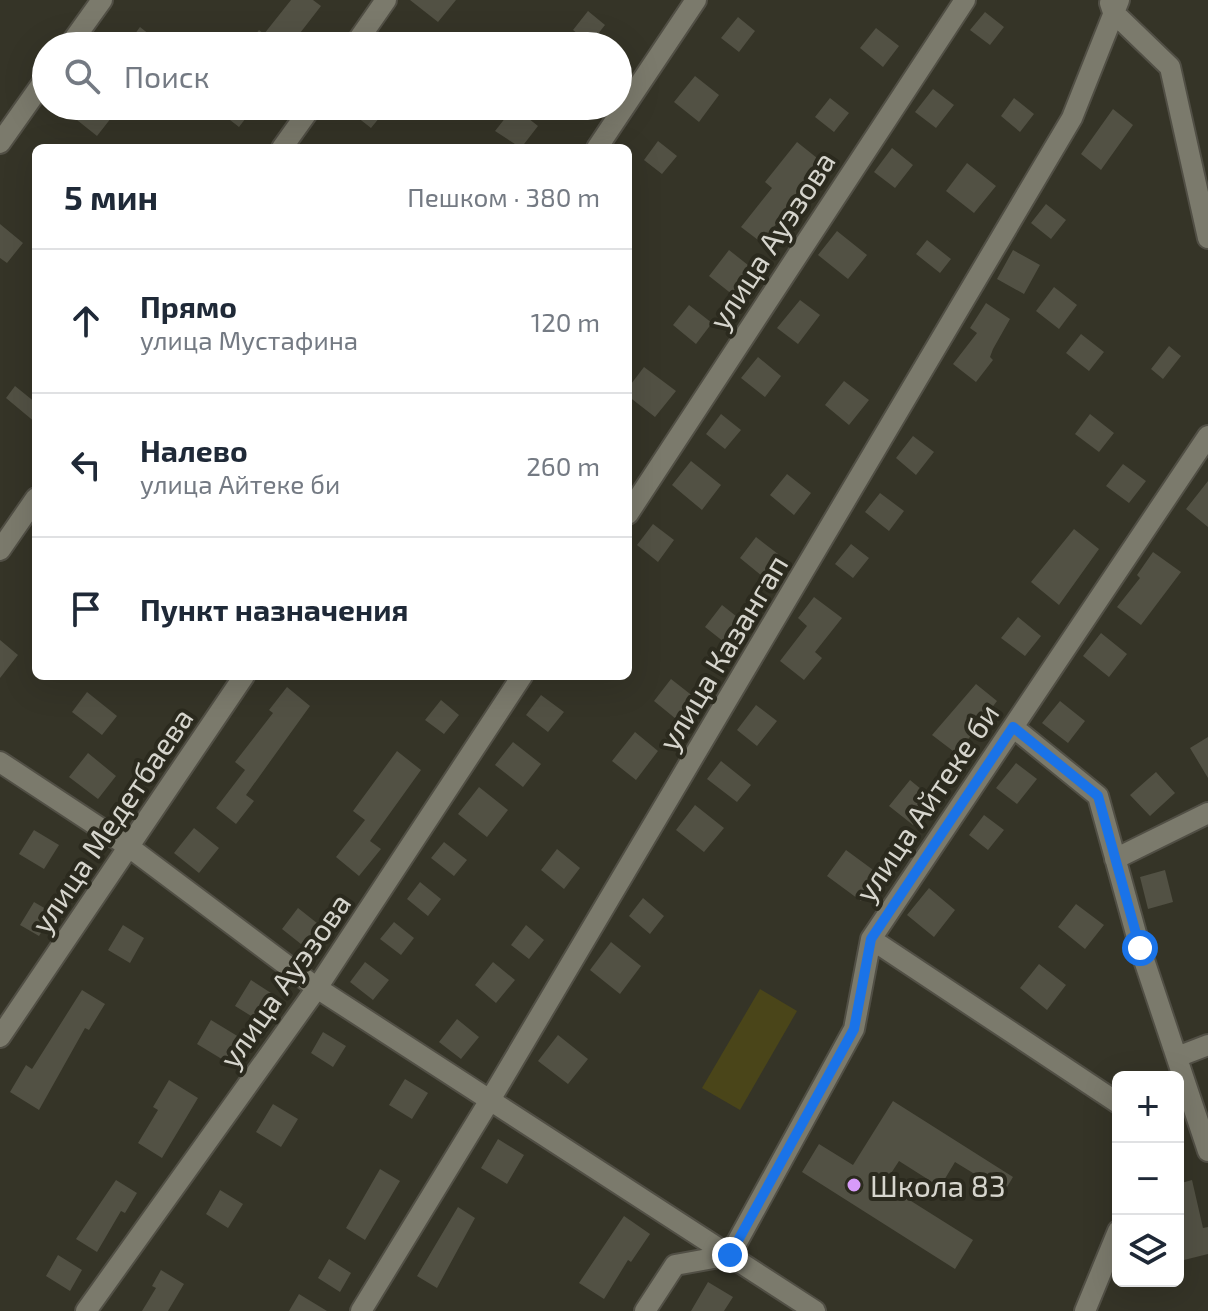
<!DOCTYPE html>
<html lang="ru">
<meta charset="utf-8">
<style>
body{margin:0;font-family:"Exo 2",sans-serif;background:#f2f2f3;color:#1f2937}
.controls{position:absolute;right:24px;bottom:24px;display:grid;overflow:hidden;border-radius:12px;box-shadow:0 8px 32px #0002}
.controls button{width:72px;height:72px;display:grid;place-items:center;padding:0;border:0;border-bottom:2px solid #e0e1e3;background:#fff;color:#1f2937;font:40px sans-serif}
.stop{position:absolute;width:24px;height:24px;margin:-18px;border:6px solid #1a73e8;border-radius:50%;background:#fff}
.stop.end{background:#1a73e8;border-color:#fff;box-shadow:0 2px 8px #0008}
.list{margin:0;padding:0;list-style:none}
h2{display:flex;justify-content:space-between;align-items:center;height:104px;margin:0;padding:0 32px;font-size:34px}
h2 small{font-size:26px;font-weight:400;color:#747a83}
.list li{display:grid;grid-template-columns:52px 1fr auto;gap:24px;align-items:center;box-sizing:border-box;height:144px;padding:0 32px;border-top:2px solid #e0e1e3}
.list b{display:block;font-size:30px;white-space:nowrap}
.list p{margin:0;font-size:26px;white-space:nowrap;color:#747a83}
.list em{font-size:26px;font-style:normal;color:#747a83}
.icon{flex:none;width:44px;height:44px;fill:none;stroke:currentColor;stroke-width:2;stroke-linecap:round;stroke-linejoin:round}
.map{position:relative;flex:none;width:1208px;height:1311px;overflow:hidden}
.search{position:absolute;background:#fff;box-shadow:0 8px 32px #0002;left:32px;top:32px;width:600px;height:88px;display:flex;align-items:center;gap:20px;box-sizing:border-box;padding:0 28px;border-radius:44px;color:#747a83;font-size:30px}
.panel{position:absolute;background:#fff;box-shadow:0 8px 32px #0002;left:32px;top:144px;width:600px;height:536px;border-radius:12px}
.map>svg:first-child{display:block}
</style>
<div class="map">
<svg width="1208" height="1311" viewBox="0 0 1208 1311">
<rect width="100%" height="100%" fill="#353427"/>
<path fill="#4a4519" d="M760,989L797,1011L740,1110L702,1088Z"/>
<path fill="#525144" d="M291,0H313L321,6L290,46H246L259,30L264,34Z
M410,0H456L438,22Z
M588,11L605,25L590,44L573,30Z
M985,12L1004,27L990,45L970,30Z
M738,17L755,31L739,52L721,38Z
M140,27L164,46H126Z
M876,28L899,46L883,67L860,48Z
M695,76L719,95L699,122L674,102Z
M933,89L954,105L936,128L915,112Z
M830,98L849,113L834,132L815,117Z
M1014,98L1034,114L1020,132L1001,116Z
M80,106H107L115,113L97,136L72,116Z
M212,106H255L239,127Z
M343,106H389L371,128Z
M514,107L538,126L521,148L495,131Z
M1113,109L1133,125L1101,170L1081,154Z
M658,141L677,156L662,174L644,160Z
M797,142L822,162L762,243L741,227L772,188L765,182Z
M892,148L913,165L895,188L874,172Z
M967,163L996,186L974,213L946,191Z
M1046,204L1066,220L1051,239L1031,223Z
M0,224L23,243L7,263L0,258Z
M837,231L867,255L848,279L818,255Z
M927,240L951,259L940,273L916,254Z
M729,250L753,269L733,295L709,276Z
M1013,250L1040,265L1024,294L997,279Z
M1054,287L1077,305L1059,329L1036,311Z
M800,300L820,315L798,344L777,328Z
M986,303L1010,319L993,349L990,357L993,360L976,382L953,364L977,333L970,328Z
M689,305L712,323L696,344L673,325Z
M1081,334L1104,352L1089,371L1066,353Z
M1169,346L1181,356L1163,379L1151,369Z
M758,357L781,376L765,397L741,378Z
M644,367L676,391L655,417L628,396V388Z
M844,381L869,400L849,425L825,405Z
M15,386L36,403V423L6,398Z
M721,414L741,430L725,449L706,434Z
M1090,414L1114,433L1099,452L1075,434Z
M913,436L934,452L916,475L896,458Z
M691,461L721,485L702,510L672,485Z
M1123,464L1146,481L1129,503L1106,486Z
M787,474L811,493L794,515L770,495Z
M1208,481V527L1186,509Z
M880,493L904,511L889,531L865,512Z
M653,524L674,540L658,562L637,545Z
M1074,529L1099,549L1059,605L1031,582Z
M756,537L778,554L762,576L740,558Z
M851,544L869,558L853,578L835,564Z
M1153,552L1181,572L1141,625L1117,607L1140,578L1137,575Z
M814,597L842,618L815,652L822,658L804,680L780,661L807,626L798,618Z
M722,605L741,620L724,642L705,627Z
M1018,617L1041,636L1025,656L1001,638Z
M1101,633L1127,654L1109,677L1083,656Z
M0,640L18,655L0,678Z
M671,679L694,697L676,719L654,701Z
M976,684L997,701L957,754L932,735Z
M287,687L310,706L246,795L254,801L236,824L216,808L245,770L235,762L273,713L269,710Z
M87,692L117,716L102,735L72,712Z
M541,695L564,712L548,732L526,715Z
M441,700L459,715L444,734L425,720Z
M1060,701L1085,721L1068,743L1042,723Z
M756,705L777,721L757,746L737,730Z
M635,732L658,751L636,780L612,761Z
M1208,737V778L1190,748Z
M513,742L541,764L523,787L495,765Z
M397,751L421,770L370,841L381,849L359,876L336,857L365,820L353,811Z
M88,753L116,776L98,799L69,777Z
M721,761L751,785L737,802L707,779Z
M1016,763L1037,779L1017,804L996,788Z
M1156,772L1175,793L1150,816L1130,795Z
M910,780L933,799L913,825L889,806Z
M479,787L508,810L487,837L458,814Z
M695,805L724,828L704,852L676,830Z
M984,815L1004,830L988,850L969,835Z
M194,828L219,848L199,873L174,853Z
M34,830L59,845L44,869L19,854Z
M444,842L467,860L454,876L431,858Z
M557,849L580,868L564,889L541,870Z
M846,850L880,875L861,901L827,876Z
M1165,870L1173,902L1148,909L1140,877Z
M420,882L441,899L428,916L407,899Z
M929,888L955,910L934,937L907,915Z
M643,898L664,916L650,934L629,916Z
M34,902L53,913L39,936L20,925Z
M1076,904L1104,925L1085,949L1058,927Z
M298,908L322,927L306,948L282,929Z
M394,922L414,938L401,955L380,939Z
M123,925L144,938L130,963L108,950Z
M526,925L544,940L529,959L511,945Z
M611,942L641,966L620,994L590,970Z
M365,962L389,980L373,1000L350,982Z
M493,962L515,980L496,1003L475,985Z
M1039,964L1066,985L1047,1010L1020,988Z
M251,980L271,993L256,1019L235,1006Z
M82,990L105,1004L89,1030L85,1028L39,1110L10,1092L26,1065L32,1069Z
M457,1019L479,1037L461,1059L439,1042Z
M211,1020L239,1037L225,1061L197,1044Z
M323,1032L346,1046L333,1067L311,1053Z
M558,1035L588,1059L568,1084L538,1061Z
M405,1079L428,1093L412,1119L389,1105Z
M169,1080L198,1098L162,1158L138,1143L158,1110L153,1107Z
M893,1101L1013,1177L1004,1192L955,1162L940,1187L899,1161L884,1184L973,1240L955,1269L802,1172L819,1144L853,1165Z
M273,1104L298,1119L281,1147L256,1132Z
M498,1139L524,1155L507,1184L481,1168Z
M380,1169L400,1181L365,1240L346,1228Z
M116,1180L137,1193L125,1213L121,1211L97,1252L76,1239Z
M1192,1180L1203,1228L1208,1227V1254L1180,1261L1178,1184Z
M220,1190L243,1204L228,1228L206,1214Z
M458,1207L475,1218L437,1288L417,1276Z
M624,1216L650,1234L631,1262L628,1260L604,1299L579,1283Z
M58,1255L82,1270L70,1291L46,1276Z
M329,1259L351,1273L340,1292L318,1278Z
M161,1270L184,1284L168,1311H142L156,1288L152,1286Z
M708,1282L733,1297L724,1311H691Z
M299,1294L327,1311H289Z"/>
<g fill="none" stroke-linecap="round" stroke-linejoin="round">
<g stroke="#514f45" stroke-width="24">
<path id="minor" d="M1110,3L1113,12L1170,67L1208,238
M69,46L102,0
M354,46L386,0
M0,143L46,78
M282,148L312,106
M597,148L696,0
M628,514L965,0
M0,550L36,498
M1013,727L1098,796L1140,948L1208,1151
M0,762L129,847L317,988L815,1311
M1115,859L1208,813
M871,939L1118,1103
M0,1037L244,676
M1177,1057L1208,1045
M86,1311L317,988L522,676
M361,1311L490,1100L1072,118L1119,0
M645,1311L675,1265L730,1255L854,1029L871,939L1208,436
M1085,1311L1118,1231"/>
</g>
<use href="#minor" stroke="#7b7a6c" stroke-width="20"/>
</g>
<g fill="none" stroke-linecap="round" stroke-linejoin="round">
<path stroke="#1a73e8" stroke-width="10" d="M730,1255L854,1029L871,939L1013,727L1098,796L1140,948"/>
</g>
<circle fill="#d79bf9" stroke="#2b2a1e" stroke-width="3" cx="854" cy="1185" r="8"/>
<g text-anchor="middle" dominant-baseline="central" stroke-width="8" stroke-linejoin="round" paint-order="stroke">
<g font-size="30" fill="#d6d5cd" stroke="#2b2a1e">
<text transform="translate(771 240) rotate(-57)">улица Ауэзова</text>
<text transform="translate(722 652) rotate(-59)">улица Казангап</text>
<text transform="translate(926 802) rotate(-56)">улица Айтеке би</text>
<text transform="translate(111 820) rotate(-56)">улица Медетбаева</text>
<text transform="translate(284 980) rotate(-55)">улица Ауэзова</text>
</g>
<g font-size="30" fill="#d6d5cd" stroke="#2b2a1e" text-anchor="start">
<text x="870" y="1185">Школа 83</text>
</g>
</g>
</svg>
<div class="controls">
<button>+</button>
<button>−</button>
<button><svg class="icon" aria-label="layers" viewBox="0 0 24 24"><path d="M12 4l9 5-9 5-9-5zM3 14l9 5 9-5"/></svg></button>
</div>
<div class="stop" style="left:1140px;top:948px"></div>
<div class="stop end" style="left:730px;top:1255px"></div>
<div class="search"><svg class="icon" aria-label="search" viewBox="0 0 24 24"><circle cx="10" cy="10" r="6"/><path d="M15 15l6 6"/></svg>Поиск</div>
<section class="panel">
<h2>5 мин<small>Пешком · 380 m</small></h2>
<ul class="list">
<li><svg class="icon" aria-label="ahead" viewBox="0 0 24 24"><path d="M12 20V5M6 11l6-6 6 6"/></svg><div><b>Прямо</b><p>улица Мустафина</p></div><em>120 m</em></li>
<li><svg class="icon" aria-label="left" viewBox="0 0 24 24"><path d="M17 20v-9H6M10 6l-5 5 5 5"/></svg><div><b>Налево</b><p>улица Айтеке би</p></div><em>260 m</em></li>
<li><svg class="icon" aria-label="arrive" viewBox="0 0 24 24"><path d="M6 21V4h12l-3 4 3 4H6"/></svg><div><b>Пункт назначения</b></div></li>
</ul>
</section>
</div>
